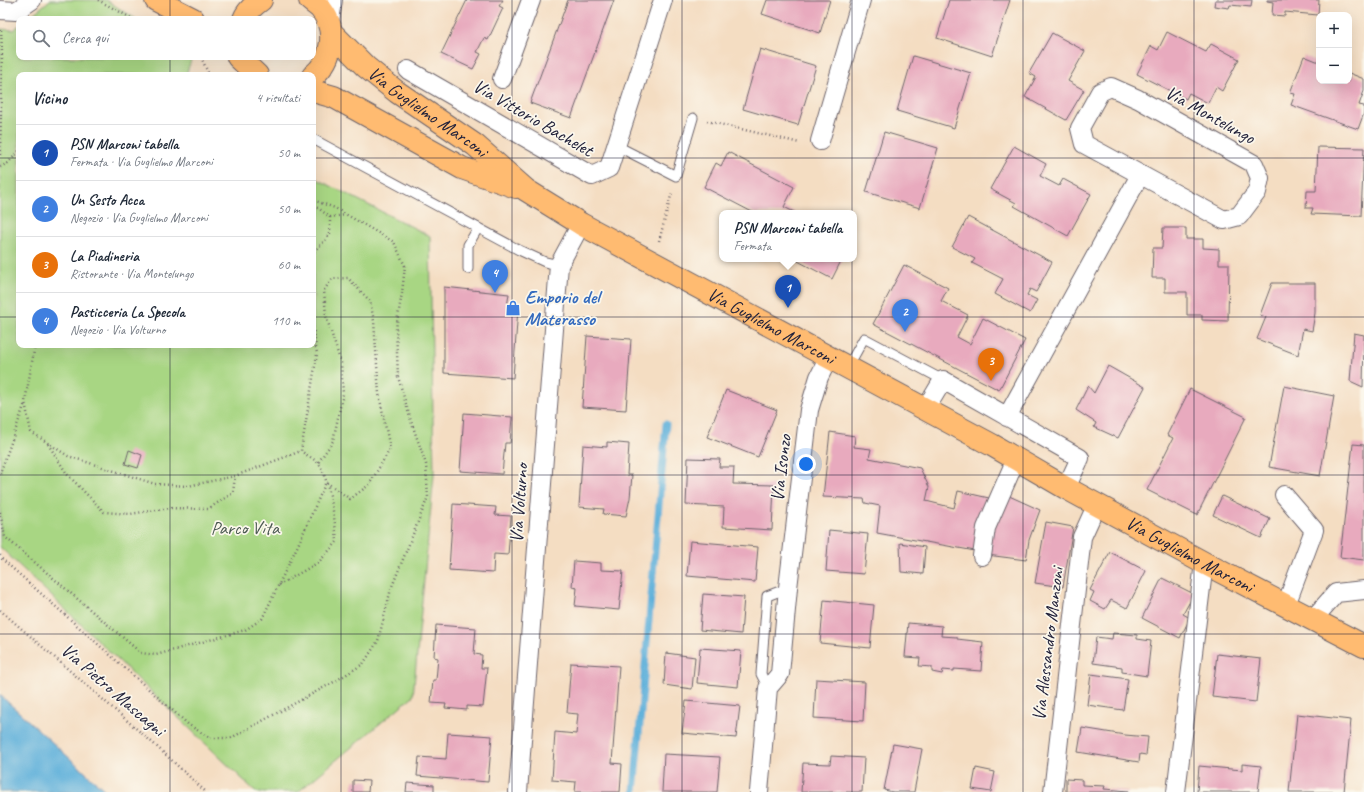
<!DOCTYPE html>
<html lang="it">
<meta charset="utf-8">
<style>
body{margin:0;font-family:Caveat,sans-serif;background:#f2f2f3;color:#1f2937}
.controls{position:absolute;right:12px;top:12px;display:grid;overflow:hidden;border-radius:8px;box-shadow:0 4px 16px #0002}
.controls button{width:36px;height:36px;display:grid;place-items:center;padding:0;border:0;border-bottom:1px solid #e0e1e3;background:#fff;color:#1f2937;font:20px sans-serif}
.you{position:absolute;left:806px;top:464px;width:14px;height:14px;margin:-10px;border:3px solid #fff;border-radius:50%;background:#1a73e8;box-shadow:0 0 0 6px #1a73e833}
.badge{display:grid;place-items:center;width:26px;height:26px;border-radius:50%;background:#1a73e8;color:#fff;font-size:13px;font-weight:700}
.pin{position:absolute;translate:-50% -33px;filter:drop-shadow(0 1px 2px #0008)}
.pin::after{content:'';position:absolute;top:21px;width:14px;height:12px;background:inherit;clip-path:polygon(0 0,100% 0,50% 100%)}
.popup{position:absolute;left:719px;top:210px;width:138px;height:52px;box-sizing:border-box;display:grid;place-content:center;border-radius:8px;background:#fff;filter:drop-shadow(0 1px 3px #0005);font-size:13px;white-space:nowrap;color:#747a83}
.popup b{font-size:15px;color:#1f2937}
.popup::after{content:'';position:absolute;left:50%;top:100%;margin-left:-8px;border:8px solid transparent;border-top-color:#fff}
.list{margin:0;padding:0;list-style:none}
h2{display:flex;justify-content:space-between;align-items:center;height:52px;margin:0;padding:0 16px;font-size:17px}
h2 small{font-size:13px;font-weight:400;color:#747a83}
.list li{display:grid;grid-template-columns:26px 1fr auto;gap:12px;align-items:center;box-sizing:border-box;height:56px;padding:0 16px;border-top:1px solid #e0e1e3}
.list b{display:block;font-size:15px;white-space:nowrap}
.list p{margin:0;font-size:13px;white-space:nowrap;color:#747a83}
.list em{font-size:13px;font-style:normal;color:#747a83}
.icon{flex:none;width:22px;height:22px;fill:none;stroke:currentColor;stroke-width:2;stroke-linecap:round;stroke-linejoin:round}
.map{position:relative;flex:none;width:1364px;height:792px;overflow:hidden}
.search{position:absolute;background:#fff;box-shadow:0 4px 16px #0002;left:16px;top:16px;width:300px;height:44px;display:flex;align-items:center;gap:10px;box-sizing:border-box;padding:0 14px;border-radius:8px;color:#747a83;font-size:15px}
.panel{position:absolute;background:#fff;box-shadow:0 4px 16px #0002;left:16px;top:72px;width:300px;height:276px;border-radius:8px}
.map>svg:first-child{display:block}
</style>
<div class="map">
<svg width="1364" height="792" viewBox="0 0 1364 792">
<rect width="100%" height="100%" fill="#fbf7ec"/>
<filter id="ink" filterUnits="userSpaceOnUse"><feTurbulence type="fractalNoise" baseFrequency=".025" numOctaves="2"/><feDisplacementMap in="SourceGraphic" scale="8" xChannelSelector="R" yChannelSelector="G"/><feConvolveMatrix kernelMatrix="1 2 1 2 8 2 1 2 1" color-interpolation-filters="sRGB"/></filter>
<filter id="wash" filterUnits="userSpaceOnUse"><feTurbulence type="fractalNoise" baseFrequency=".012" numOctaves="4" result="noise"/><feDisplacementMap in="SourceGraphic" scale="16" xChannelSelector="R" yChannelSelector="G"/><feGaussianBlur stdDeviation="0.9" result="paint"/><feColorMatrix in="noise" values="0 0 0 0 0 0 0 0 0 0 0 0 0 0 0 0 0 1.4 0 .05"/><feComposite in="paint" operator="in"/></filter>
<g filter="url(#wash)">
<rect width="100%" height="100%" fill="#f4ddc2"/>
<path fill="#a8d683" stroke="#657c5f" d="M50,0H106L136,19H27Z
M19,25V57H192L186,75H19V345H313V177L430,236L434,475L413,696L298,792H256L0,547V29L14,30Z"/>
<path fill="#5fb0da" stroke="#40698a" d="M0,695L107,792H0Z"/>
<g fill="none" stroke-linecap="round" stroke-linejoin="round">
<path stroke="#5fb0da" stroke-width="7" d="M634,792L666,424"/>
</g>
<g id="blocks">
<path fill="#e8aabe" d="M467,0H503L499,6L503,8L488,40L484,38L477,52L481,54L473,69L441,54Z
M568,0H614L571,118L530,103Z
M767,0H830L820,33L762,14Z
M949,0H1010L992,56L937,38Z
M1215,0H1252L1251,7L1230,5L1229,8L1214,6Z
M1267,0H1319L1318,15L1285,12V16L1272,15L1273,2L1267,1Z
M1167,32L1206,52L1211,44L1239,59L1222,91L1216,87L1208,103L1189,93L1186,99L1137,74L1151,46L1158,50Z
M1052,33L1085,51L1068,81L1084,90L1066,120L1025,97L1036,77L1029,73Z
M760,49L816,66L798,125L743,109Z
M913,56L971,73L954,128L897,111Z
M1304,56L1319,62V81H1349V73L1364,79V91L1359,105L1364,106V113L1358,129L1291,105L1295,94L1290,93Z
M884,132L938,148L920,208L866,192Z
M1014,146L1046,164L1040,176L1059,186L1063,179L1091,194L1068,236L1014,206L1016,203L990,189Z
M1318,147L1364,148L1361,216L1311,214L1313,208H1306L1307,191H1316Z
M728,152L794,187L784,207L796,213H754L704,187L716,163L721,166Z
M968,217L1052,262L1036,292L1030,289L1027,295L1037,300L1030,313L995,294L1003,279L972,263L975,259L952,247Z
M1163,228H1186V239H1203V248L1219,249V264H1229L1228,321L1202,320V315H1187V292H1165V278H1152L1153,248H1162Z
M794,259H842L832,279Z
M904,265L948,288L941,301L968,315L957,337L970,344L983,318L1025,340L999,390L873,324Z
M1272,283H1315V313L1312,331L1303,329L1298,355L1257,339L1266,317L1260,315Z
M444,287L509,294L507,307L518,308L513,378L444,373Z
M1354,333L1364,335L1363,387L1350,381Z
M587,336L631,339L626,410L582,407Z
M1108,366L1145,387L1118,438L1094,427L1096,423L1076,410L1088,386L1094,393Z
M1284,386L1334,396L1320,476L1269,467Z
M1190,389L1246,417L1197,515L1147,490L1173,438L1167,435Z
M726,390L777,410L758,457L707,437Z
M464,413L512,417L510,443H505L502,474L460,471Z
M830,432L855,436L854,447L871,449L869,458L920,468L929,487L926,501L954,508L958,491L989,498L975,551L877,533L880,506L865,503L864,499L823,497Z
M607,442L629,444L627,475H632L630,498L626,516L603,514L604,509L579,507L583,445L607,447Z
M1353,444L1364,445V560L1340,557Z
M129,450L142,455L138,468L125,464Z
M688,458L720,459L719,467H734L733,484L774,485L772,530L723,527L724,507L686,505Z
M1007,495L1040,510L1029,540L1026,560L987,555L991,532Z
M1222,496L1270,519L1261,538L1213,515Z
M453,504L496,507L495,515L511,516L508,555L494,554L493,573L449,570Z
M1046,522L1073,527L1063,587L1035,583Z
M829,530L868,534L864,574L826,571Z
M690,541L758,547L755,582L687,576Z
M900,543L925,547L923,574L901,572Z
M1110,552L1146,571L1127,608L1111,600L1105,609L1090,601L1094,592L1090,590Z
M574,561L601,563V570L623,571L619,610L575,606L577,588L572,587Z
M1162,578L1194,594L1183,614L1190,618L1180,638L1142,618Z
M703,594L744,597L741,634L700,630Z
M824,600L874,605L870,648L820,643Z
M908,623L942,626L941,636L957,637V639L983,642L981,671L954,669V671L943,670L942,674L932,672V667L919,666L920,658L905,657Z
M436,625L476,628L474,654L482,655L481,668H487L483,707L467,706V710L445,708L446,704L431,703L433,680H436L438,658L434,657Z
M1113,633L1137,635V639L1151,641L1147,676L1122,672V667L1093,663L1096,637L1112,639Z
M700,648L741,651L738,687L697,683Z
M666,653L695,657L692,689L664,685Z
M1217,654L1261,659L1256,702L1212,697Z
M571,663L619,666L612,763L622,764L620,792H575L576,782L552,780L555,732L576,734L578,714L567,713Z
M1091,674L1128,679L1123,710L1087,705Z
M816,679L865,682L863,721L814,718Z
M686,701L740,706L736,738L682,733Z
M1297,714L1351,720L1344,792H1289Z
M1082,728L1125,735L1148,737L1146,755L1140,754L1139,762L1078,752Z
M448,733L492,736L488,782L417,776L419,757L446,759Z
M893,744L922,749L914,792H893L884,790Z
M664,754L720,757L717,792H662Z
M831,756L864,758L862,792H801L803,763L830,764Z
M1242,764L1261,766L1258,792H1197L1199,766L1242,770Z
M976,768L995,772L991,792L972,789Z
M1066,779L1082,780V785L1105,786L1104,789L1129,791V792H1066Z
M353,780L369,781L368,792H353Z
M407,783L434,785V792H406Z"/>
</g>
</g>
<g filter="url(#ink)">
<use href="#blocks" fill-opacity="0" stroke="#6c636a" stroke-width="1"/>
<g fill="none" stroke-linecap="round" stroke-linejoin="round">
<g stroke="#6c636a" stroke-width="11">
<path id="service" d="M313,139L519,250L545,262L559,265
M617,146L676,176L693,118
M468,269V245L478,228
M848,367L864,338L943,380
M768,688L761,674L767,596L788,588"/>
</g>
<g stroke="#6c636a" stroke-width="20">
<path id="minor" d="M0,10L16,11L32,0
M408,70L592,176L609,168L663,0
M502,79L531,0
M1111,87L1138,99L1254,164L1260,178L1257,192L1239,216L1224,220L1084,144L1080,128L1100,92Z
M820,141L861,0
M925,410L943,380L1080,458L1066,488
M1007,417L1140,175
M1284,495L1314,530L1286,605
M982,556L986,528L1016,459
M1313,619L1336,593L1364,590
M518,792L559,265L581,224
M759,792L768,688L780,674L788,588L809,410L819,377L829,357
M1053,792L1082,537L1097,504
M1176,792L1204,563"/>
</g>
<g stroke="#6c636a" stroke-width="24">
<path id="tertiary" d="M328,21L331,0"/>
</g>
<g stroke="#6c636a" stroke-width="24">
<g id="primary">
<path d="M156,0L193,19"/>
<path d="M310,0C313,3 317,5 320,8C338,29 333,59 313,76"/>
<path d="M244,19C247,11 254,5 261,0"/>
<path id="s1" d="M331,32L366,67L397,92L475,145L526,190L581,224L992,445L1066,488L1204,563L1364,646"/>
<path d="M238,57L257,75"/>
<path d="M313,91L334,97L462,168L516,187"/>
</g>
</g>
<path stroke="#6c636a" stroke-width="2.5" stroke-dasharray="1 3" stroke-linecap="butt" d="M98,0L133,19
M201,57L209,75
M707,121L800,143
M0,155L2,51L1,30
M0,167L8,163L19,151
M313,207L318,208L330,217V235L313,253
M330,217L346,215
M659,241L672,192
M35,345L25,402L31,432L68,456L155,484L188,486L235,476L301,451L317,354L313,326
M48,444L67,474L104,512L130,514L170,508L208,509L233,493L235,476
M0,474L25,403
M0,512L5,537L141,653L156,655L245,630L262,619L298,545L326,482L350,499L369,485L390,449L379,394L374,321L370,301L348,278L332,279L324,290L326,316L341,363L343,394L333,441L318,463
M0,555L2,559L189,725L210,738H231L334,682L363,664L378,641L391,589L428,497L426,464L411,421L398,377L396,328L402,293L405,266L394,242L335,208L313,200
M279,585L319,562L337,542C335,521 330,482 319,464C315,459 306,455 301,451
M0,610L154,744L206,792"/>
<use href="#service" stroke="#fff" stroke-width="9"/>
<use href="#minor" stroke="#fff" stroke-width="18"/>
<use href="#tertiary" stroke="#fff" stroke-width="22"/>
<use href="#primary" stroke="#ffbb71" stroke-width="22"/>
</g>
</g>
<path fill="none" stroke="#22223b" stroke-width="1" stroke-opacity="0.55" d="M170,0V19M341,0V792M512,0V792M682,0V792M852,0V792M1023,0V792M1194,0V792M170,57V75M0,158H19M313,158H1364M0,317H19M313,317H1364M170,345V792M0,475H1364M0,634H1364"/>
<defs>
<g id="shop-bare" transform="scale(1.2)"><path d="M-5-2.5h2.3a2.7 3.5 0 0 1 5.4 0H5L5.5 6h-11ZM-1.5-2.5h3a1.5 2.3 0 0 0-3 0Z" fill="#3f7fe0" stroke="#fbf7ec" stroke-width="2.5" paint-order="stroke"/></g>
</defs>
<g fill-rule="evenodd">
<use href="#shop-bare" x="513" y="308"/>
</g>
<g text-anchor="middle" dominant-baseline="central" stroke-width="3.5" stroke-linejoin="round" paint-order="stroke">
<g font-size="19" fill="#22223b" stroke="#fbf7ec">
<text stroke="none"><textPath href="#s1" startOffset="126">Via Guglielmo Marconi</textPath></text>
<text transform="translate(1210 115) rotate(29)">Via Montelungo</text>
<text transform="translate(533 118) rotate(30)">Via Vittorio Bachelet</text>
<text stroke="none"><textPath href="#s1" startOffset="532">Via Guglielmo Marconi</textPath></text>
<text transform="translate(781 468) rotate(-83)">Via Isonzo</text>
<text transform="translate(519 503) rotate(-86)">Via Volturno</text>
<text stroke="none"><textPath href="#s1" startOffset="1009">Via Guglielmo Marconi</textPath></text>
<text transform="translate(1048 644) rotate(-83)">Via Alessandro Manzoni</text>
<text transform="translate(113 690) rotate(41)">Via Pietro Mascagni</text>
</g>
<g font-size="19" font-weight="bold" fill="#366cbe" stroke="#fbf7ec" text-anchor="start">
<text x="525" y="297">Emporio del<tspan x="525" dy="22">Materasso</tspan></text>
</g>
<g font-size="19" fill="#4a5851" stroke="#fbf7ec">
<text x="245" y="528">Parco Vita</text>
</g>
</g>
</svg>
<div class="controls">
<button>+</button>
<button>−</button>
</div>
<div class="you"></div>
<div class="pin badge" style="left:788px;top:308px;background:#1a4fb4">1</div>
<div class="popup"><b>PSN Marconi tabella</b>Fermata</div>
<div class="pin badge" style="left:905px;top:332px;background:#3f7fe0">2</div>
<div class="pin badge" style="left:991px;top:381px;background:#e8710a">3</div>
<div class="pin badge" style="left:495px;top:293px;background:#3f7fe0">4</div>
<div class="search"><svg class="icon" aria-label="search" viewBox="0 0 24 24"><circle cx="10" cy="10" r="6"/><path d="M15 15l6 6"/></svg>Cerca qui</div>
<section class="panel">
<h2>Vicino<small>4 risultati</small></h2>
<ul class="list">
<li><span class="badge" style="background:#1a4fb4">1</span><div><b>PSN Marconi tabella</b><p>Fermata · Via Guglielmo Marconi</p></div><em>50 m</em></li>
<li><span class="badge" style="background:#3f7fe0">2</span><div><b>Un Sesto Acca</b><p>Negozio · Via Guglielmo Marconi</p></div><em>50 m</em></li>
<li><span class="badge" style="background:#e8710a">3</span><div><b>La Piadineria</b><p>Ristorante · Via Montelungo</p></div><em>60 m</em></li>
<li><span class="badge" style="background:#3f7fe0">4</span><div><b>Pasticceria La Specola</b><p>Negozio · Via Volturno</p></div><em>110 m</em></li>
</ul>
</section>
</div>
